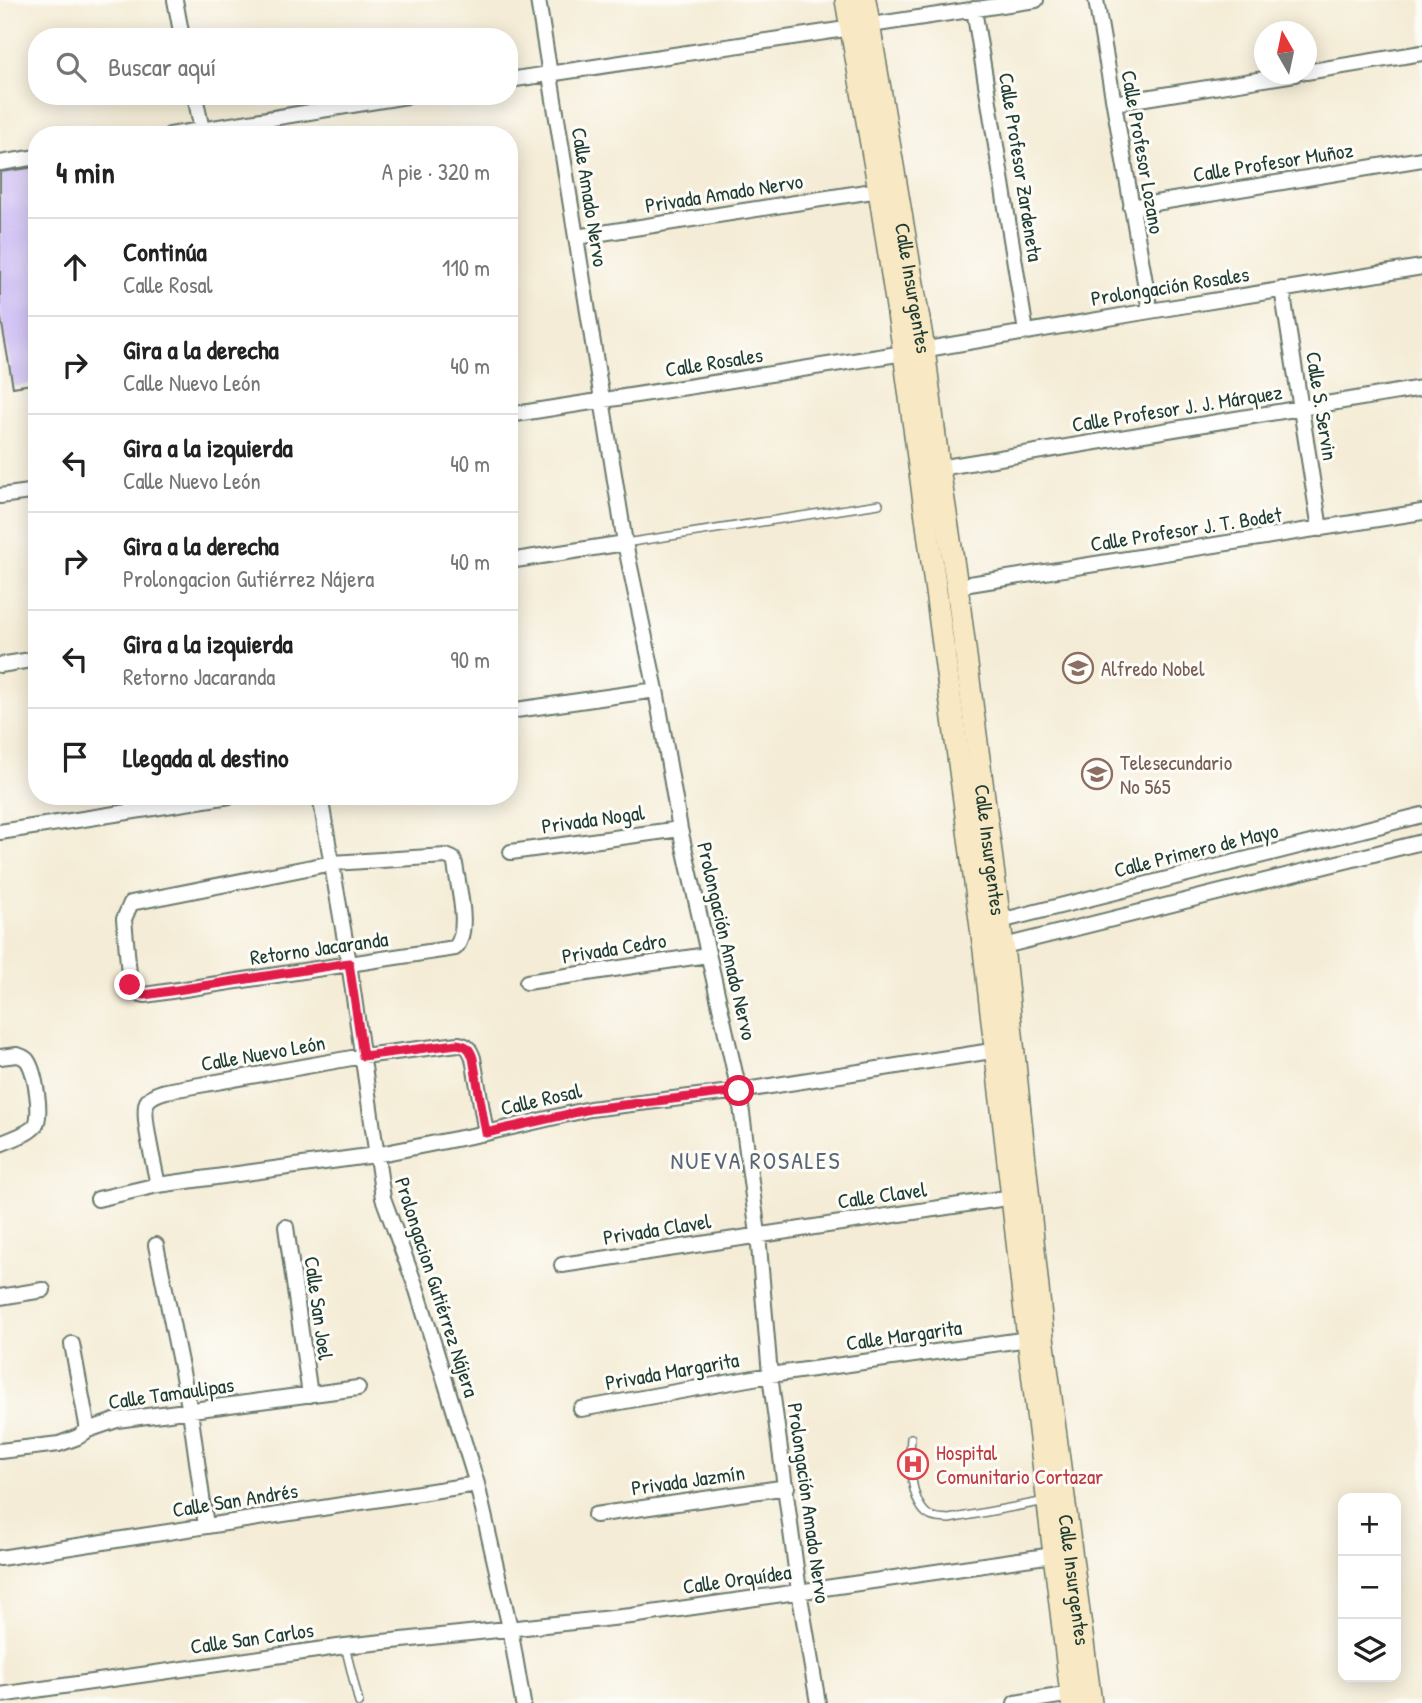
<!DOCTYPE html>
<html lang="es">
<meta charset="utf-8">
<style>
body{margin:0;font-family:"Patrick Hand",sans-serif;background:#f2f2f2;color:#222}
.controls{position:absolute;right:21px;bottom:21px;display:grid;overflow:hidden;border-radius:14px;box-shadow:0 4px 18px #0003}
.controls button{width:63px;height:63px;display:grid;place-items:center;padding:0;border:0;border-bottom:2px solid #e0e0e0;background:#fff;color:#222;font:35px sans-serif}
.compass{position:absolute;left:1254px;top:21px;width:63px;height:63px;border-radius:50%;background:#fff;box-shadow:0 4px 18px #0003;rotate:351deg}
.stop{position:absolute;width:21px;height:21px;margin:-16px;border:5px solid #e11d48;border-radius:50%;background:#fff}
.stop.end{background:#e11d48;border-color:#fff;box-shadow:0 2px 7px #0008}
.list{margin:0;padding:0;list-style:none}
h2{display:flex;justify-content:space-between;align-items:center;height:91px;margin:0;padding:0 28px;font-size:30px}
h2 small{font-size:23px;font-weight:400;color:#767676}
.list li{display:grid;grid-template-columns:46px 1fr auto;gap:21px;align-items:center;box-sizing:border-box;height:98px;padding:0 28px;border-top:2px solid #e0e0e0}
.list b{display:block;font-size:26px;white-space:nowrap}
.list p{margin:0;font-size:23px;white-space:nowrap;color:#767676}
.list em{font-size:23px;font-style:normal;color:#767676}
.icon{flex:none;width:38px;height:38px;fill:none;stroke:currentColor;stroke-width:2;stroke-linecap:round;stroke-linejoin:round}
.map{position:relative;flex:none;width:1422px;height:1703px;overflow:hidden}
.search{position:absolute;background:#fff;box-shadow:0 4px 18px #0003;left:28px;top:28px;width:490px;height:77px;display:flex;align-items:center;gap:18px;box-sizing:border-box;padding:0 24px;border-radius:28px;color:#767676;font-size:26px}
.panel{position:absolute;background:#fff;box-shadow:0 4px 18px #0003;left:28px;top:126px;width:490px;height:679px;border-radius:28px}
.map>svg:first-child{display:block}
</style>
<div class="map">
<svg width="1422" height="1703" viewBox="0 0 1422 1703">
<rect width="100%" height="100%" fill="#fdfcf7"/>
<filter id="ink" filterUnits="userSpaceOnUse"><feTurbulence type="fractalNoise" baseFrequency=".0143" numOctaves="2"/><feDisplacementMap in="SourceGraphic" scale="14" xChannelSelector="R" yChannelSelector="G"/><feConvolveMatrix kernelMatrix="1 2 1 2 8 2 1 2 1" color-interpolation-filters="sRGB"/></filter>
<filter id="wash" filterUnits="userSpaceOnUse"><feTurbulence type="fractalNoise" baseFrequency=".00686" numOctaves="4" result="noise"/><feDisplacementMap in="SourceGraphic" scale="28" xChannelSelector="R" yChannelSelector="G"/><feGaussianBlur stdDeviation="1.57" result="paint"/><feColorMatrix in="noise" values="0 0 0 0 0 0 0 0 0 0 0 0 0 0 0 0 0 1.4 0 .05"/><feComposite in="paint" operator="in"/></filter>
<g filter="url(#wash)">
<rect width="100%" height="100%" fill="#f4ecd6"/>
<g id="blocks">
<path fill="#c6b4f4" d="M37,167V383L13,387L0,313V172Z"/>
</g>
</g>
<g filter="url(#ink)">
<use href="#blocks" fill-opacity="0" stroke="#6a7a6d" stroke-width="2"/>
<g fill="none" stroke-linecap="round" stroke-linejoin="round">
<g stroke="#6a7a6d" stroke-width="10">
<path id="service" d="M625,543L879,504
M911,1438C909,1458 910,1500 927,1514C933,1519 941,1518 949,1519L1046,1501
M345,1646L359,1703"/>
</g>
<g stroke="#6a7a6d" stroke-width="18">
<path id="minor" d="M175,0L182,37
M538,0L625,543L656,690L680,829L739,1091L758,1234L770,1375L799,1591L818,1703
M1096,0L1150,311
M974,9L1026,332
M1306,72L1422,53
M509,80L1036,0
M195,96L203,135
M1114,103L1295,74
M170,135L407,96
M0,163L37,157
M1131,207L1422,159
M576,237L879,190
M1282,289L1320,529
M509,415L904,353L1150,311L1422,267
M939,468L1422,388
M0,496L37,491
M509,561L625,543
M957,586L1422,512
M0,665L37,659
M509,711L656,690
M320,796L349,963L383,1198L417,1290L477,1484L510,1628L523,1703
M0,832L230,796
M511,852L680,829
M446,856L453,859L455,864C458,886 471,931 455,948L145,995L136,993L130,985L124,919L131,903L332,863Z
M992,923L1422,815
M996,948L1422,842
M527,982L707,955
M0,1057L17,1055C22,1056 24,1057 27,1060C35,1071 43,1116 35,1126C27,1135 11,1139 0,1144
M158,1185C155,1169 141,1114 147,1102C151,1095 159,1093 166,1091L363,1056L458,1044C467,1045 470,1049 473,1058L486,1133
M98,1199L158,1185L375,1155L486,1133L590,1109L739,1091L1004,1049
M286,1227L310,1395
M156,1245L190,1411L206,1526
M562,1265L1013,1197
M0,1297L43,1290
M72,1344L88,1430
M581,1409L770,1375L1036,1338
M0,1451L59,1444L78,1437L88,1430L117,1420L358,1388
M595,1515L787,1487
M0,1558L477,1484
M0,1695L345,1646L631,1616L1060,1554
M1015,1703L1078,1693"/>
</g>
<g stroke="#6a7a6d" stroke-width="24">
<g id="secondary">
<path d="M846,0L879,190L904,353L984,950L1028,1339L1072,1703"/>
<path id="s1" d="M865,0L924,349L939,468L957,586L1003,946L1043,1337L1091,1703"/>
</g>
</g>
<use href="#service" stroke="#fff" stroke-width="7"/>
<use href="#minor" stroke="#fff" stroke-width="14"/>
<use href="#secondary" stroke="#f8e8c3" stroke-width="21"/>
</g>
</g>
<g fill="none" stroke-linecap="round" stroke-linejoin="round" filter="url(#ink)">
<path stroke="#e11d48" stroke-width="9" d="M130,985L136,993L145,995L349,963L363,1056L457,1044C467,1045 470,1049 473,1058L486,1133L590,1109L739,1091"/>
</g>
<defs>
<g id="school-ring" transform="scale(1.575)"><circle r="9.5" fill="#fdfcf7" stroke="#8d6e63" stroke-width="1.5"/><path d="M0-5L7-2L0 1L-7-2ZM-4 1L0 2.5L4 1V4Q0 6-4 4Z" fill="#8d6e63"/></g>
<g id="hospital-ring" transform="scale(1.575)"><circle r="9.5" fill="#fdfcf7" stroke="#e0444e" stroke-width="1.5"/><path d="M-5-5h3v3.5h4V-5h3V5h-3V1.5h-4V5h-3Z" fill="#e0444e"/></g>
</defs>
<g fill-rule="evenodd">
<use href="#school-ring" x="1078" y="668"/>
<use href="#school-ring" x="1097" y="774"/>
<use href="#hospital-ring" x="913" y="1464"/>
</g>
<g text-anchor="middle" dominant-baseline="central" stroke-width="6" stroke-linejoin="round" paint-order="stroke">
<g font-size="21" fill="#1f3d34" stroke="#fdfcf7">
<text transform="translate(1143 152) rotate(80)">Calle Profesor Lozano</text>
<text transform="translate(1273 162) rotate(-9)">Calle Profesor Muñoz</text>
<text transform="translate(1021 167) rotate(81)">Calle Profesor Zardeneta</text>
<text transform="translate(724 193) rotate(-9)">Privada Amado Nervo</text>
<text transform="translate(590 197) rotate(81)">Calle Amado Nervo</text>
<text transform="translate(1170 286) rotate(-9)">Prolongación Rosales</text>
<text stroke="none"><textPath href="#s1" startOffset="292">Calle Insurgentes</textPath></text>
<text transform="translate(714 362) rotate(-9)">Calle Rosales</text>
<text transform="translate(1322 406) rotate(81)">Calle S. Servin</text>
<text transform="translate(1177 408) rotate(-9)">Calle Profesor J. J. Márquez</text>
<text transform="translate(1186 529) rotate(-9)">Calle Profesor J. T. Bodet</text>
<text transform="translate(593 819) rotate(-8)">Privada Nogal</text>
<text stroke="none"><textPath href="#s1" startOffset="859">Calle Insurgentes</textPath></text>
<text transform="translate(1196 850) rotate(-14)">Calle Primero de Mayo</text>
<text transform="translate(727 941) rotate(77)">Prolongación Amado Nervo</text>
<text transform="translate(319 948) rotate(-8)">Retorno Jacaranda</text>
<text transform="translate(614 948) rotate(-9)">Privada Cedro</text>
<text transform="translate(263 1053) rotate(-10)">Calle Nuevo León</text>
<text transform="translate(541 1099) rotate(-13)">Calle Rosal</text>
<text transform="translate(882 1195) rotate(-8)">Calle Clavel</text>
<text transform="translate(657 1229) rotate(-9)">Privada Clavel</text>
<text transform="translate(437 1287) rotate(72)">Prolongacion Gutiérrez Nájera</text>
<text transform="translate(319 1308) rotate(82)">Calle San Joel</text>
<text transform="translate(904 1335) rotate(-8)">Calle Margarita</text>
<text transform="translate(672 1371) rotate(-10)">Privada Margarita</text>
<text transform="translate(171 1393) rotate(-8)">Calle Tamaulipas</text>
<text transform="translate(688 1480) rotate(-8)">Privada Jazmín</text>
<text transform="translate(235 1500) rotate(-9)">Calle San Andrés</text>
<text transform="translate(809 1503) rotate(82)">Prolongación Amado Nervo</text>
<text transform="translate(737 1579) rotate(-8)">Calle Orquídea</text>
<text stroke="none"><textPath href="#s1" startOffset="1594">Calle Insurgentes</textPath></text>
<text transform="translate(252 1638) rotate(-8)">Calle San Carlos</text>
</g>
<g font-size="21" fill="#785e54" stroke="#fdfcf7" text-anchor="start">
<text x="1101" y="668">Alfredo Nobel</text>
<text x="1120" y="762">Telesecundario<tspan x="1120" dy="24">No 565</tspan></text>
</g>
<g font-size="21" fill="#be3a42" stroke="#fdfcf7" text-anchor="start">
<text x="936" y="1452">Hospital<tspan x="936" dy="24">Comunitario Cortazar</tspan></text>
</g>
<g font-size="24" letter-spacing="2" fill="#596777" stroke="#fdfcf7">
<text x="756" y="1160">NUEVA ROSALES</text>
</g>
</g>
</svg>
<div class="controls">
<button>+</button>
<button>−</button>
<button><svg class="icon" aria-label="layers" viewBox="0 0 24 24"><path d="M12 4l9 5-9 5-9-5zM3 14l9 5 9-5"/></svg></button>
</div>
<svg class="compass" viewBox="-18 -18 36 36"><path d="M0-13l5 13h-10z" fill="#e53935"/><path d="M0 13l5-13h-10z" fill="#767676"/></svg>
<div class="stop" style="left:739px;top:1091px"></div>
<div class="stop end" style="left:130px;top:985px"></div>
<div class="search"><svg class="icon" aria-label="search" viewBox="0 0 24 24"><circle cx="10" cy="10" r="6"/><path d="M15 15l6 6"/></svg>Buscar aquí</div>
<section class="panel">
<h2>4 min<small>A pie · 320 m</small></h2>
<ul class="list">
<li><svg class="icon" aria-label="ahead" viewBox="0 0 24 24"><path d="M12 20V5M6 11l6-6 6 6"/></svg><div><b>Continúa</b><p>Calle Rosal</p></div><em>110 m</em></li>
<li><svg class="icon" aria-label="right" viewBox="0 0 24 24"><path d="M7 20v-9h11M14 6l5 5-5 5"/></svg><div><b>Gira a la derecha</b><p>Calle Nuevo León</p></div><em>40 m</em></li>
<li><svg class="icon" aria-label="left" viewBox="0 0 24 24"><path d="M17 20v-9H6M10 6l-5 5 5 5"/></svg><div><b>Gira a la izquierda</b><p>Calle Nuevo León</p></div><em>40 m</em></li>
<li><svg class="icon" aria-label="right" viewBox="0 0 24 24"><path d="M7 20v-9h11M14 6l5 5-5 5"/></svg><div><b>Gira a la derecha</b><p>Prolongacion Gutiérrez Nájera</p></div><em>40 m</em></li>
<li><svg class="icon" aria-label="left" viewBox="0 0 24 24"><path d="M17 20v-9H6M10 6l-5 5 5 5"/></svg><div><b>Gira a la izquierda</b><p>Retorno Jacaranda</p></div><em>90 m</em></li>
<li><svg class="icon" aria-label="arrive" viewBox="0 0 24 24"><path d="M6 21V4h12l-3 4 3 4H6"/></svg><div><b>Llegada al destino</b></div></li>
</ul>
</section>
</div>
